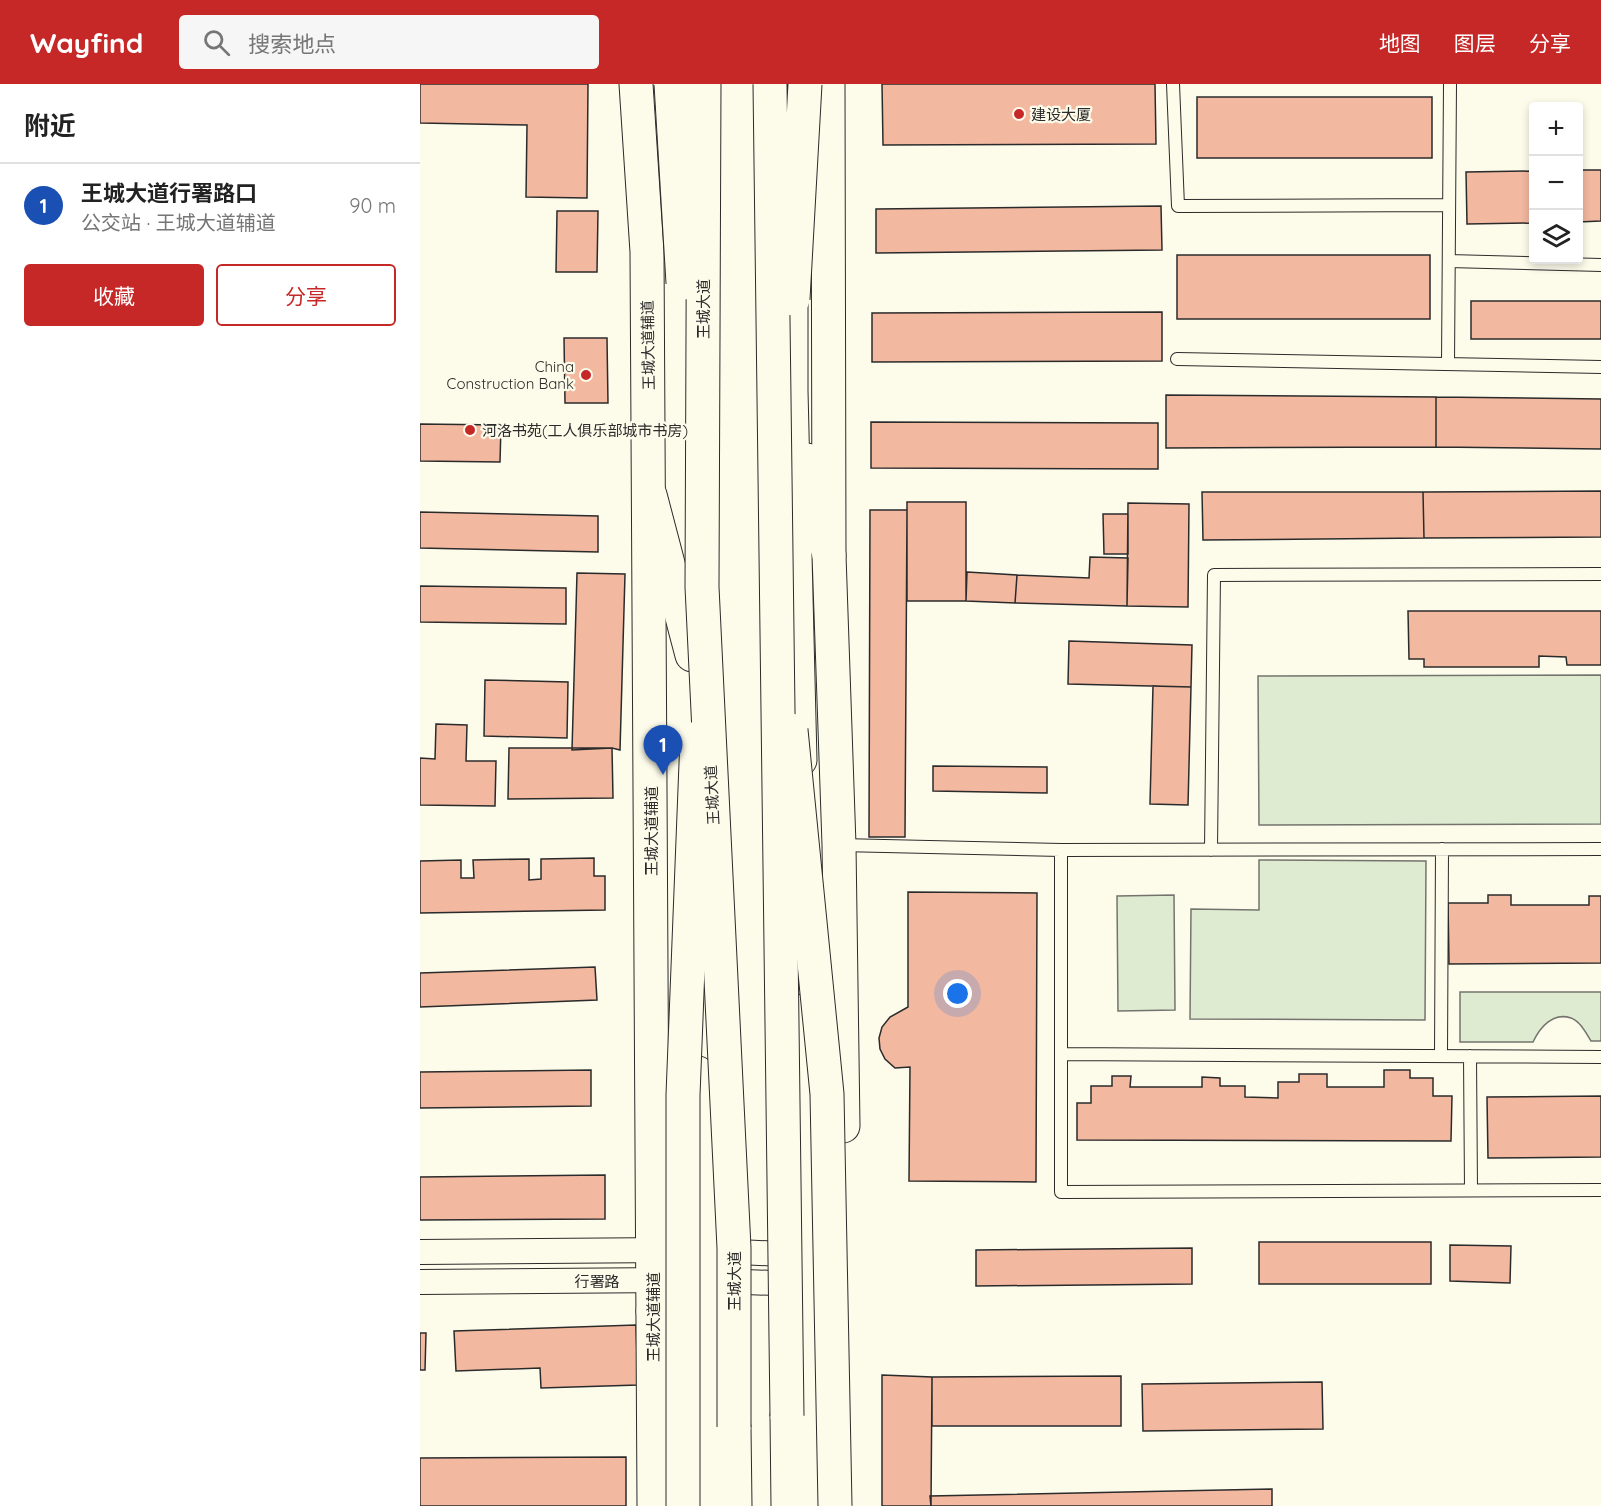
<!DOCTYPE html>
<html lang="zh">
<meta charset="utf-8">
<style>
body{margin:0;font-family:Quicksand,"Noto Sans SC",sans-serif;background:#f6f6f6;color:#222}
.controls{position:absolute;right:18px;top:18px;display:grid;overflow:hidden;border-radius:6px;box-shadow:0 3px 9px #0003}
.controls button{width:54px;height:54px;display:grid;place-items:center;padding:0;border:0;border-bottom:2px solid #e0e0e0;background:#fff;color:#222;font:30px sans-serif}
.you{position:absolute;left:538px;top:910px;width:21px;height:21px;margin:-15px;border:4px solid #fff;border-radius:50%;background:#1a73e8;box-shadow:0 0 0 9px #1a73e833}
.badge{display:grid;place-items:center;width:39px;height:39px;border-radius:50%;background:#c62828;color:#fff;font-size:20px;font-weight:700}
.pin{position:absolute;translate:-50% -50px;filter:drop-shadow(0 2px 3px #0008)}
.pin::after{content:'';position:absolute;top:32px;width:21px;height:18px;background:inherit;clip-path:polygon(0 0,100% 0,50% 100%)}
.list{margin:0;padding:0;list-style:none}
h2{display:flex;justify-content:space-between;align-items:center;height:78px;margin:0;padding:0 24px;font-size:26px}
h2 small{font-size:20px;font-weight:400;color:#767676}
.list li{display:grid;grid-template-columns:39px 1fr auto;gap:18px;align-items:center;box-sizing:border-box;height:84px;padding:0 24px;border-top:2px solid #e0e0e0}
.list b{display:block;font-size:22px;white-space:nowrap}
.list p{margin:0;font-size:20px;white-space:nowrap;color:#767676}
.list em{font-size:20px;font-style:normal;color:#767676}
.actions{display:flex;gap:12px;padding:18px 24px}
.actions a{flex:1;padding:14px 0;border:2px solid #c62828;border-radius:6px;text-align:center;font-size:21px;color:#c62828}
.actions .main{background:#c62828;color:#fff}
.icon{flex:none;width:33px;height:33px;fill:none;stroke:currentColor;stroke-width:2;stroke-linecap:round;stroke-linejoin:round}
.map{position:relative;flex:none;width:1181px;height:1422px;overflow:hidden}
header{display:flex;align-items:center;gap:36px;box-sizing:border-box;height:84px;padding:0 30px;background:#c62828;color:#fff}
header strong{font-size:28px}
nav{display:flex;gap:33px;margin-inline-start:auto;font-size:21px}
.search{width:420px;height:54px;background:#f6f6f6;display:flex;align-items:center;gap:15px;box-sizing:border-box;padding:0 21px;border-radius:6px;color:#767676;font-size:22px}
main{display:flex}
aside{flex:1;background:#fff}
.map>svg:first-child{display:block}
</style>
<header>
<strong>Wayfind</strong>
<div class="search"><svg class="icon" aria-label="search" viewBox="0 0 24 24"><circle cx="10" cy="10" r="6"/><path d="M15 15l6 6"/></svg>搜索地点</div>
<nav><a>地图</a><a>图层</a><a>分享</a></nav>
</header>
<main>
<aside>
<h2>附近<small></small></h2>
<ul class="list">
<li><span class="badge" style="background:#1a4fb4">1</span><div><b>王城大道行署路口</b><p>公交站 · 王城大道辅道</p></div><em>90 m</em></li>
</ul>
<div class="actions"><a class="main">收藏</a><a>分享</a></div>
</aside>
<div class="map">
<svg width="1181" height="1422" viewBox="0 0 1181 1422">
<rect width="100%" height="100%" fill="#fdfbea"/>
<path fill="#deebd1" stroke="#74746e" stroke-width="1.5" d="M1181,591V740L839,741L838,592Z
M839,776L1006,777L1005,936L770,935L771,825L839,826Z
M754,811L755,926L698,927L697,812Z
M1040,908H1181V957H1171C1166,949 1160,937 1151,934C1133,928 1120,943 1113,958H1040Z"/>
<path fill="#f2b8a0" stroke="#2b2b2b" stroke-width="1.5" d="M0,0H168L167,114L106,113L107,41L0,39Z
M462,0H735L736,60L463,61Z
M777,13H1012V74H777Z
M1158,86H1181V137L1158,138Z
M1114,87V139L1047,140L1046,88Z
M741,122L742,166L456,169V125Z
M137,127H178L177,188H136Z
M757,171H1010V235H757Z
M1051,217H1181V255H1051Z
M742,228V277L452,278V229Z
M144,254H187L188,319H145Z
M746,311L1016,313V363L746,364Z
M1016,313L1181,315V365L1016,363Z
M451,338L738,339V385L451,384Z
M0,340L81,341L80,378L0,377Z
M1181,407V453L1004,454L1003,408Z
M782,408H1003L1004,454L783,456Z
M487,418H546V517H487Z
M708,419L769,420L768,523L707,522Z
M450,426H487L485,753H449Z
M0,428L178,432V468L0,464Z
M683,430H708V470H684Z
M670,473L708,474L707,522L595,519L597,491L669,494Z
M547,488L597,491L595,519L546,517Z
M157,489L205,490L200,666L192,664L152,666Z
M0,502L146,504V540L0,538Z
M988,527H1181V581H1147L1146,573L1119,572V583H1004V575H989Z
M649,557L772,561L771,603L648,600Z
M65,596L148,598L147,654L64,652Z
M733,602L771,603L768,721L730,720Z
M16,640L47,641L46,677H76L75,722L0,721V674L15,675Z
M89,664H192L193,714L88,715Z
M513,682L627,683V709L513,707Z
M174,774V792H185V826L0,829V777L41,776V794H54L53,776L109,775V796L121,795V775Z
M488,808L617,809L616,1098L489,1097L490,983L475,984L465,975L460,965L459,954L462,943L470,933L488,923Z
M1068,811H1091V821H1169V812H1181V879L1029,880L1028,819H1068Z
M175,883L177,916L0,923V889Z
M171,986V1022L0,1024V988Z
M964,986H990V994H1013V1012H1032L1031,1057L657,1056V1019H671V1002H692V992H711L710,1003H782V993L800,994V1002H825V1013L858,1014V998H879V990H907V1003H964Z
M1181,1012V1073L1068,1074L1067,1013Z
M185,1091V1135L0,1136V1093Z
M839,1158H1011V1200H839Z
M1030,1161L1091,1162L1090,1199L1030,1197Z
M772,1164V1200L556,1202V1166Z
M216,1241L218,1301L121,1304L120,1284L36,1287L34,1247Z
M0,1249H6L5,1286H0Z
M462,1291L512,1293L511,1422H462Z
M701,1292V1342H512V1293Z
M902,1298L903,1345L723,1347L722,1300Z
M206,1373V1422H0V1374Z
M852,1405V1422H511L510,1412Z"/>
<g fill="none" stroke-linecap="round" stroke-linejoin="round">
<g stroke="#2b2b2b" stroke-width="14">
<path id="service" d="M753,0L758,122L1029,121
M1029,177L1181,181
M757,275L1181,283
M1028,280L1030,0
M420,761L641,766L1181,765
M641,766V1108L1181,1106
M791,766L794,491L1181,490
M641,970L1181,973
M1021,972L1022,765
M1050,972L1051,1106"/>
</g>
<g stroke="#2b2b2b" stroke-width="26">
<path id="minor" d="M299,1167L381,1171
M0,1168L249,1166
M299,1197L381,1200
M0,1198L250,1196"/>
</g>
<g stroke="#2b2b2b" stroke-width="35">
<path id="secondary" d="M216,0L227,168L234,1422
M408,0L409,471L419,761L423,1042"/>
</g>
<g stroke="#2b2b2b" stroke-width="35">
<path id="primary" d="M371,185V307L380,676
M387,376L409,471
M230,411L272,571
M386,926L392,1201L393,1422
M278,989L289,1422
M233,1135L259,1046
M233,1227L261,1308"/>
</g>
<g stroke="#2b2b2b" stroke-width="35">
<path id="trunk" d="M367,1332L368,1422
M314,1343L315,1422"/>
</g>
<use href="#service" stroke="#fdfbea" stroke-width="12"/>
<use href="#minor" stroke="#fdfbea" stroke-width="24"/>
<use href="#secondary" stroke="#fdfbea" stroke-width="33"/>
<use href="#primary" stroke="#fdfbea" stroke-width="33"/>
<use href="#trunk" stroke="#fdfbea" stroke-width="33"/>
<g stroke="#2b2b2b" stroke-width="35" stroke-linecap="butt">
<path id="primary-bridge" d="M371,646L407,1010L415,1422
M263,1422V1011L277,654"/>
</g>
<g stroke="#2b2b2b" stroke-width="35" stroke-linecap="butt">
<path id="trunk-bridge" d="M251,0L263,199
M284,0L282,503L314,1164V1343
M350,0L367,1332
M373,215L385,0"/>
</g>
<use href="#primary-bridge" stroke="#fdfbea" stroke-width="33"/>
<use href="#trunk-bridge" stroke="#fdfbea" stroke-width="33"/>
</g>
<g fill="#c62828" stroke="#fdfbea" stroke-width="2">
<circle cx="599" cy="30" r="6"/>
<circle cx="166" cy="291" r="6"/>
<circle cx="50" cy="346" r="6"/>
</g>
<g text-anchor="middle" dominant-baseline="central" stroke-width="4.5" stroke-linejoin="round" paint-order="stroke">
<g font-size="15" fill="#2b2b2b" stroke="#fdfbea" text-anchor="start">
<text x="611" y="30">建设大厦</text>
<text x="154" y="282" text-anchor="end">China<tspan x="154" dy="17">Construction Bank</tspan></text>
<text x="62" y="346">河洛书苑(工人俱乐部城市书房)</text>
</g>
<g font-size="15" fill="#2b2b2b" stroke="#fdfbea">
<text transform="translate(283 225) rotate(-90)">王城大道</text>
<text transform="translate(228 261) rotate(-91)">王城大道辅道</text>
<text transform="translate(292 711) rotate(-93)">王城大道</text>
<text transform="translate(231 747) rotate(-90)">王城大道辅道</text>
<text x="177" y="1197">行署路</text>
<text transform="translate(314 1197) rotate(-90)">王城大道</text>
<text transform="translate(233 1233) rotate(-90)">王城大道辅道</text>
</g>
</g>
</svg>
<div class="controls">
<button>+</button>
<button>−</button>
<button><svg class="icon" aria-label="layers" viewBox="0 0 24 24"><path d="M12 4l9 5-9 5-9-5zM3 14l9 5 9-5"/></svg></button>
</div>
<div class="you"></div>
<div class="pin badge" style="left:243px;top:691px;background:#1a4fb4">1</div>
</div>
</main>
